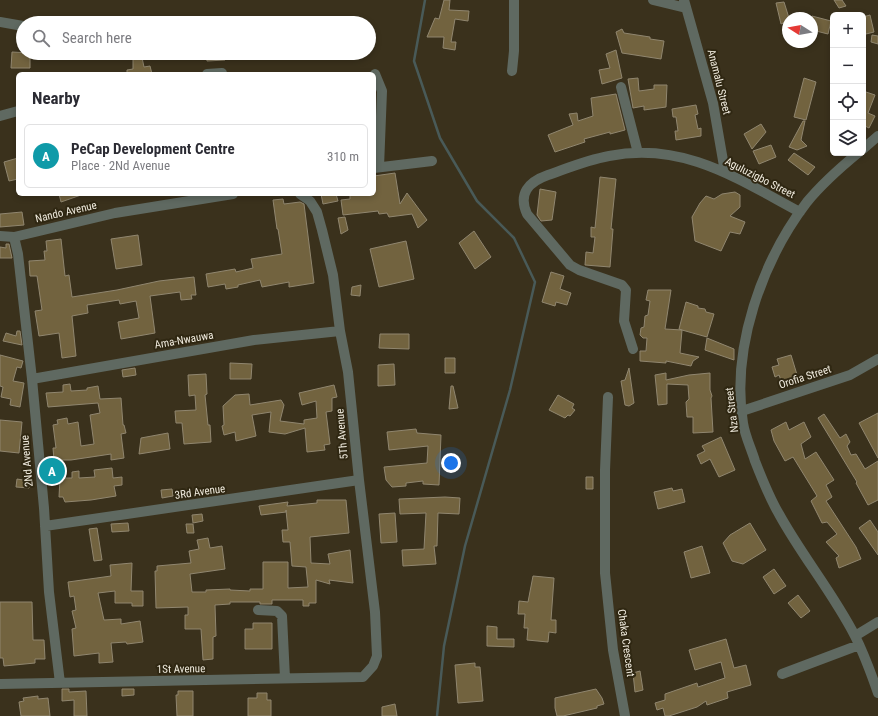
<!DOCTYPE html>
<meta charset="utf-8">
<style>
body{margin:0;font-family:"Roboto Condensed",sans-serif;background:#f2f2f3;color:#2b2b33}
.controls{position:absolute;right:12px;top:12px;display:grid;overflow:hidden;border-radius:6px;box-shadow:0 2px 6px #0003}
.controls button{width:36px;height:36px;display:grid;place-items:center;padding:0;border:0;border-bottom:1px solid #e1e1e2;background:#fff;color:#2b2b33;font:20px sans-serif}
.compass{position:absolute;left:782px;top:12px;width:36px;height:36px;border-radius:50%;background:#fff;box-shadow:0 2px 6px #0003;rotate:281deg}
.you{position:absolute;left:451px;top:463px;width:14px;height:14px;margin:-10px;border:3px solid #fff;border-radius:50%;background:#1a73e8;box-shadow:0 0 0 6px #1a73e833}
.badge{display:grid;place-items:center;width:26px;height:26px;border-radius:50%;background:#1a73e8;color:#fff;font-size:13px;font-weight:700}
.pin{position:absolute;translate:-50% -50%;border:2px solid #fff;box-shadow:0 1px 4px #0006}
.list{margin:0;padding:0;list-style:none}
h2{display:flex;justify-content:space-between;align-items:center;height:52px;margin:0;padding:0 16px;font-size:17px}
h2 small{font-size:13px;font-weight:400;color:#7c7c81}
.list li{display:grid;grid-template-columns:26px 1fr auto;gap:12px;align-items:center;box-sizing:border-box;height:64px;margin:0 8px 8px;padding:0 8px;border:1px solid #e1e1e2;border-radius:6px}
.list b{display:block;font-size:15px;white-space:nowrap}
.list p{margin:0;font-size:13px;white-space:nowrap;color:#7c7c81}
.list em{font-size:13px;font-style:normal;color:#7c7c81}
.icon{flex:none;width:22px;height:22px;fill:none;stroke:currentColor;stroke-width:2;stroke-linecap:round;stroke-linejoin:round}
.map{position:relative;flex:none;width:878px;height:716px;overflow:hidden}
.search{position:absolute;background:#fff;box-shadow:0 2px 6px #0003;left:16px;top:16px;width:360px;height:44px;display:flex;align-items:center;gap:10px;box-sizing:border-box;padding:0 14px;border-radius:22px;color:#7c7c81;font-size:15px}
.panel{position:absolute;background:#fff;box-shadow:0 2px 6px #0003;left:16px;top:72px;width:360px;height:124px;border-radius:6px}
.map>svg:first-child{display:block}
</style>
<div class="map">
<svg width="878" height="716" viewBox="0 0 878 716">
<rect width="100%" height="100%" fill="#3a311c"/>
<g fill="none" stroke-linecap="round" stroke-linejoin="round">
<path stroke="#495a58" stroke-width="2.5" d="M425,0L414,61L440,138L477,201L514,238L535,282L510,390L465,546L444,646L437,716"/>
</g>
<path fill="#72633f" stroke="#90866f" d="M444,0H450L449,10L469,11L468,21L455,19L451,42H456L455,50L443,48L444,37H427L435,18L439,19Z
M834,0H842L846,6L839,8Z
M784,2L789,18H788V21L781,24L776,3Z
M870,15L874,32L866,34L863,24V17Z
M812,16L831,21L828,34L812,30Z
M622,29L624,33L650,37V39L664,41L661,59L622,53L616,32Z
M872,35L878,36V44L871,42Z
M616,50L622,78L602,84L599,70L610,68L606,54Z
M12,52L30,53V68H11Z
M133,53H141L144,67L150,66L152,74H127V70L133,69Z
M206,53H225V60L207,61Z
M638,78L639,91L654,89V85H667L666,107L644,110V106L633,108L628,79Z
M804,78L816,82L806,120L794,117Z
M863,91L875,95L868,113L875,116L869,128L863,125Z
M616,94L625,130L610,134V132L584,139L585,142L555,152L548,135L573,125L569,114L577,113L578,121L593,116L591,98Z
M696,105L698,114L695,115L698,129L701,128V136L676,140L675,131H678L676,117H673L672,109Z
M803,121H805L801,140L807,146L797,150L789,147Z
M761,124L766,132L752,149L744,134Z
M771,145L776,157L759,164L753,151Z
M794,153L815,167L808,175L788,160Z
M18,158V179L9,181L4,162Z
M395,173L400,204L407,193L427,220L418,228L412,214L389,217L387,213L379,214L378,211L343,215L341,200L350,199V194H374V176Z
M600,177L616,179L611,229H613L610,267L585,265L586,252L593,253L595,237H591V227L595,228Z
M540,189L556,192L552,220L541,221L537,215Z
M735,192L740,195V207L730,216L745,222L740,234L730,232L721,251L695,241L692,217L700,203L706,196L714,199L722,194Z
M59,194H81V195L61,202Z
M321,194H336L338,201L323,204Z
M283,199L284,204L300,202L304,204L314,283L289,287V282L262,287L260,280L238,285V287L226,289L225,284L208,287L206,274L235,269L236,272L253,268L251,259L282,254L278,229H277L273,200Z
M22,212L24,225L0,227V214Z
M345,217L348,230L341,234L338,218Z
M474,231L491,257L475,269L459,243Z
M138,235L142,265L116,269L111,239Z
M61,239L65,276L69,275L72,297L117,290L159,281L194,277L196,295H191L192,299L181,300L180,292L150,296L155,333L121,339L118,322L139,318L136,301L120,304L119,300L87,305L88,313L72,316L76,356L62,358L59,333L39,336L35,311L42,310L37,276H30L29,261L45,260L44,251H47L46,241Z
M406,241L414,279L379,287L370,249Z
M6,244H9L12,258H0V247L6,248Z
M551,272L564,276L560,289L571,293L567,305L556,302L555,306L542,302Z
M361,285L360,296L351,295L352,287Z
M648,290H671L665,329L682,330L679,329L686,302L698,306V308L705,309L706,312L714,314L707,337L682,330L680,353L699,357L693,361L691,366L666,361V363L640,361V351H646L647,338H643L640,335L641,328L644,327L645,316L648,315L650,301L646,300Z
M17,331H20L22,345L3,341L6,333L16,336Z
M380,334H409V349L379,348Z
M707,338L734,349V360L705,350Z
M0,355L23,361L21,368L17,367L13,381L24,383L20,407L10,405L11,399L1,397L3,387L0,386Z
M791,355L798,378L782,383L779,375L775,377L772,367L779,365L777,359Z
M445,358H455V373H445Z
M230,363L252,364L251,379H230Z
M394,364L395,385L378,386V365Z
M135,368L136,375L123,377L122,370Z
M629,368L634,403L629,406L625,405L621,381L625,380Z
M666,373V380L689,375L710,373V390L712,396L711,398L713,432L693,433V417H687L686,402L689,399L688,385L667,384V404L658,405L655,375Z
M206,374L207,394L205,395L208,425H210L211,442L184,444L182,423H176L175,411L196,410L195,395L189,396L188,375Z
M70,384L71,391L87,390V388L98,386L100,399L121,398L123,425H124L126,433L121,434L124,458L111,460V454L71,460H54L53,448H56L53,425L58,424L57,420L67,418L68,424L78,422L81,446L94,444L90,415L100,413L98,403L48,407L46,393L63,392V385Z
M334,385L337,397L332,398V411L326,412L330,444L324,445L325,450L307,452L305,428L285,434L269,432L271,412L252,415L256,436L236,441L235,432L224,435L222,426L224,425L223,406L235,395L249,394L250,405L281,400L284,405L280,421L304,424V420L317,418L316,401L302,405L299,393Z
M451,386H453L458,408L449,409Z
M558,395L574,404L572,408L575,410L570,416L568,415L565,418L549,410Z
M878,413V458L859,423Z
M824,414L840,438L846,434L850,442L847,446L851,455L856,454L865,469L878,461V500L868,505L856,483L857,482L818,418Z
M0,420L22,422L19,453L0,451Z
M786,422L789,430L804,422L811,437L801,444L805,459L816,452L834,480L826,485L832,497L826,501L856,547L861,559L839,568L836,558L839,556L826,542L837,534L827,522L822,523L811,501L817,496L793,457L785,461L774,441L771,430Z
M416,429L417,433L441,435L439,485L423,484V481L406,483V486L392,487L386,480L384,467L427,463L428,446L389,450L387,432Z
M168,433L170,449L139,454L141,438Z
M721,437L735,470L719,477L710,459L701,464L697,455L705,451L702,446Z
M112,468L113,478L122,477V485L114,486L116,496L91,500L65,502L63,497H59L60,478H72V472L79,471V478L95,477L94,470Z
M586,477H593V489H586Z
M17,479L29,481V488L16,487Z
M672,488L673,491L682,489L685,502L658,509L654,492Z
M172,489L173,496L162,498L161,490Z
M445,497L460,498L459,514L438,513L437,546H434L436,564L403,566L402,550L424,549L426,513L400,514L399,499Z
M317,500H346L349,533L310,537L311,563L330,564L328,554L350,550L353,583L329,580L330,584L316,580V603H309V606H303V600H272V604H260V602H230V604L215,605L216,636L213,637V659L203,660L201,629H185V615H188V607L156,608L155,571H157V566L191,563L189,551L199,549L197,540L208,538L210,548L222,546L225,569L190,574L192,592H206V590L230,589V590L250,591V589H263V562H288V588L308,587L306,567L292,566L290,542H283L282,530H288L286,510V512L261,515L259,506L288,502L287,506L317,503Z
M395,513L397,542L381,543L379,514Z
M202,514L203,521L193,523L192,515Z
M870,520L878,532V555L859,528Z
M128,523L129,531L112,532L111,524Z
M750,523L766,550L743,564L732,561L723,543L730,535Z
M186,524H193L194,533H187Z
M97,528L102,560L94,561L89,529Z
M702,546L710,573L691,578L684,552Z
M132,563L131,591H143V606H132V603H115V591L98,593L104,620L121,619V624L140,621L143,642L127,644L126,642L111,643L113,662L99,663V653L74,656L72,629L76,628L72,611L76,610L74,596L70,597L68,582L111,576L110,565Z
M774,569L786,586L774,594L763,577Z
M533,576L554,578L551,620H556V633L549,632L548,642L527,640L528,628H524L525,614H518L519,601L528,602Z
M798,595L810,611L801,618L788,603Z
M0,602H32L33,640H44L45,659H35V663L4,666L3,658H0Z
M253,623H272V649H245V629H253Z
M487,626L497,627V639H514V647L487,646Z
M726,639L734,668L746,665L751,685L727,692L728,698L707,705L706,701L697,707L669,716H665L663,708L657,710L655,703L665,700V694L697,683L698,687L725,678L721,662L695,670L689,650Z
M475,663V667H480L483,701L458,703L455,665Z
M640,671L643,690L635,692L633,673Z
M62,689H69V692L86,691L87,716H74V700L62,701Z
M122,689H134V695L122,696Z
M596,689L602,698L604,704L597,706V708L563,716H557L555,708V698Z
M178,691H193V716H177L176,695H178Z
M257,693H267V700H271V716H248V698H257Z
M38,696V699L48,698L50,716H21L19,702L24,701L23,698Z
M395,704L397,716H382V707Z"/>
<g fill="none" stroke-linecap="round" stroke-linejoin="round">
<path stroke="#5f6961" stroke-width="10" d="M653,0L686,8
M684,0L713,103L725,172
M0,22L23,26
M512,71L514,51V0
M207,74L222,73
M375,74L382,91L379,167
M621,87L638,153
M0,116L18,111
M863,149L878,136
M858,153C841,167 821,185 807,202C762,261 731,348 743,423C745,436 751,448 755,461C762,479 769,497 779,514C802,556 833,593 855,636C864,654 871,673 878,693
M374,168L432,161
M0,236L14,237L115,213L233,194
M14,237L18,254L32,379L44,508L49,592L60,683
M633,349L624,321L626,290L622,285L579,270L570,265L527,214C518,194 528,182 548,175C568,168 587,160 609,156C683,141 738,179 800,212
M32,379L254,340L340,331
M608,397L605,470V573L613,650L625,716
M742,411L850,375L878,359
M45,526L359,480
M258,610L277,611L282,616L285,678
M855,636L878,622
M782,674L859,645
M0,684L363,677L373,666L377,656L375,612L359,480L348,372L340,331L333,275L322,230L317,212L310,201L300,194"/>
</g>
<g text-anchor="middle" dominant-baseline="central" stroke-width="4" stroke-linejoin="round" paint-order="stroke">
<g font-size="11" fill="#f0ebde" stroke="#2f2712">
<text transform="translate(719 82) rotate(76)">Anamalu Street</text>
<text transform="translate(760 178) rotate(27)">Aguluzigbo Street</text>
<text transform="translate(66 212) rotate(-13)">Nando Avenue</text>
<text transform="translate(184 340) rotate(-10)">Ama-Nwauwa</text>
<text transform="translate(805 377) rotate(-18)">Orofia Street</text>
<text transform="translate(732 410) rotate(-97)">Nza Street</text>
<text transform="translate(342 434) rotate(-95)">5Th Avenue</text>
<text transform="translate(27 461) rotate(-95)">2Nd Avenue</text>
<text transform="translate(200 492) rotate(-8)">3Rd Avenue</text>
<text transform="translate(626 643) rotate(82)">Chaka Crescent</text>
<text transform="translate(181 669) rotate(-1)">1St Avenue</text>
</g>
</g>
</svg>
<div class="controls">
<button>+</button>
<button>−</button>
<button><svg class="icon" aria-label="locate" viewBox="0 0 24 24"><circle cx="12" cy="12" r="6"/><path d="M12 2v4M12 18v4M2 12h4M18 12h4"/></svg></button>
<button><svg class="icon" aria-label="layers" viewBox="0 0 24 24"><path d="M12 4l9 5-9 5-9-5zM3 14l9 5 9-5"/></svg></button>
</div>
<svg class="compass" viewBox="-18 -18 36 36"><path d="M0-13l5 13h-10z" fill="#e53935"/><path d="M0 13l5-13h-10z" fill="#7c7c81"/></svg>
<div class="you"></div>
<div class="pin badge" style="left:52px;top:471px;background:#0f9aa8">A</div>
<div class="search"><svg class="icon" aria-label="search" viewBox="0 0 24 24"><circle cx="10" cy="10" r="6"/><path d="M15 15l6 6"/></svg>Search here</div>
<section class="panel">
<h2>Nearby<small></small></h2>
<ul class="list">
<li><span class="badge" style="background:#0f9aa8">A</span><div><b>PeCap Development Centre</b><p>Place · 2Nd Avenue</p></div><em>310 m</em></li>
</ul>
</section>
</div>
